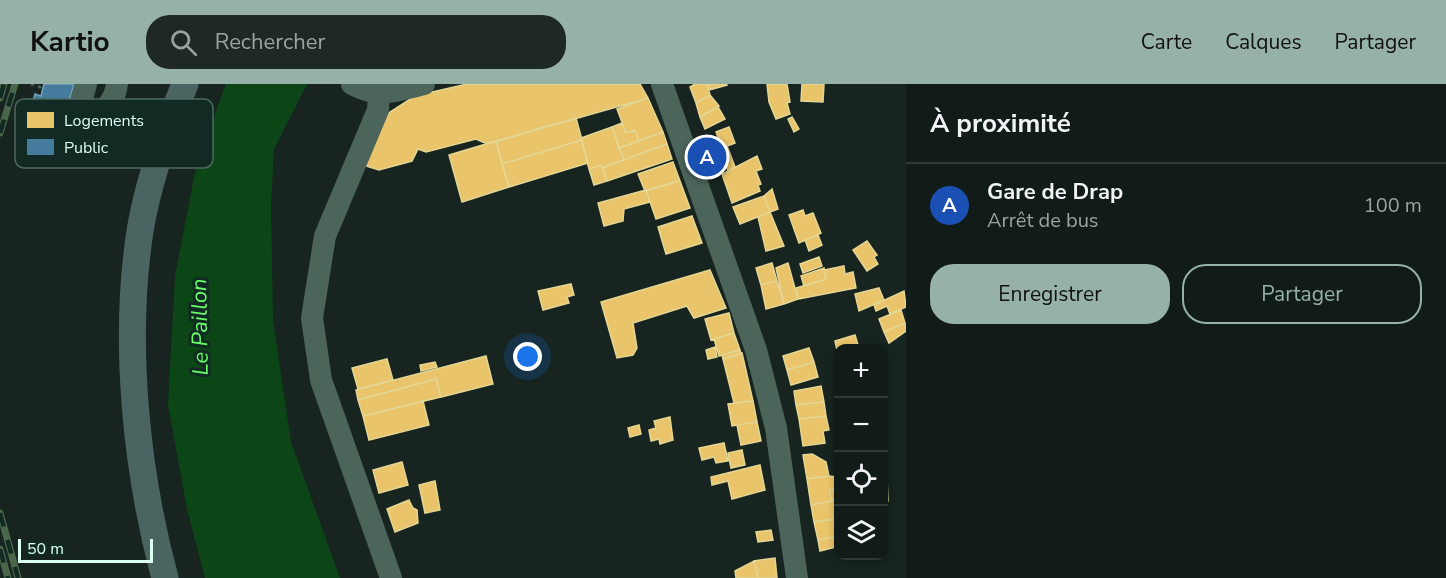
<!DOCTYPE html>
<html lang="fr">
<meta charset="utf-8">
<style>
body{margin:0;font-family:"Nunito Sans",sans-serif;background:#1e2825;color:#f1f3f6}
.controls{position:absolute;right:18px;bottom:18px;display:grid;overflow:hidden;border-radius:12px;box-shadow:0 3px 9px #0003}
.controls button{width:54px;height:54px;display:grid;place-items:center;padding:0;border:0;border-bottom:2px solid #303937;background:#111b18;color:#f1f3f6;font:30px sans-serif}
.scale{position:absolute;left:18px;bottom:15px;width:135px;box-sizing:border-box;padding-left:6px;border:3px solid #dafff2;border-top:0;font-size:16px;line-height:21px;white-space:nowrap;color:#dafff2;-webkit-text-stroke:4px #112a23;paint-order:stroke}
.you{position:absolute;left:528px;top:273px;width:21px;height:21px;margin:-15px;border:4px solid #fff;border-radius:50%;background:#1a73e8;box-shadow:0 0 0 9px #1a73e833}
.badge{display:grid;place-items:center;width:39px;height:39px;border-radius:50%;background:#96b2a8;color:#fff;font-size:20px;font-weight:700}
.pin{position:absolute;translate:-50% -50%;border:3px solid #fff;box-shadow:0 2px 6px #0006}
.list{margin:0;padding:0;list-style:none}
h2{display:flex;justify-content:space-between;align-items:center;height:78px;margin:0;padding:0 24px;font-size:26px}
h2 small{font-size:20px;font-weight:400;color:#9ca1a2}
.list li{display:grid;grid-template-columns:39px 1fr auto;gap:18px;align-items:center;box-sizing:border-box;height:84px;padding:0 24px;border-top:2px solid #303937}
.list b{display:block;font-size:22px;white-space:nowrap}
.list p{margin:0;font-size:20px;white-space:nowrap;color:#9ca1a2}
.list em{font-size:20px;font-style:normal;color:#9ca1a2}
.actions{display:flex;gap:12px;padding:18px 24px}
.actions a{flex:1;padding:14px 0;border:2px solid #96b2a8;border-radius:24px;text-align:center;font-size:21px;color:#96b2a8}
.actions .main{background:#96b2a8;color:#111}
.icon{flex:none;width:33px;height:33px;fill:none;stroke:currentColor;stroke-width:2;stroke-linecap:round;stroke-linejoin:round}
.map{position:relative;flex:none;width:906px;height:494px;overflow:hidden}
header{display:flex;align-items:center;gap:36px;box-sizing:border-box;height:84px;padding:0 30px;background:#96b2a8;color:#111}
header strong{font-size:28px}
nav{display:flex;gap:33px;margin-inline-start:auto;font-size:21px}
.search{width:420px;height:54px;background:#1e2825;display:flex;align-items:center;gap:15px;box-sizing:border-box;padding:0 21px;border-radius:24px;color:#9ca1a2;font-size:22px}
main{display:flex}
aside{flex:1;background:#111b18}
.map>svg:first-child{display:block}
</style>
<header>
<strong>Kartio</strong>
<div class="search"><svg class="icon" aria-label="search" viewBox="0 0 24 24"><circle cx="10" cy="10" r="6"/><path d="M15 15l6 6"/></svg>Rechercher</div>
<nav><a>Carte</a><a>Calques</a><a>Partager</a></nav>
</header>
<main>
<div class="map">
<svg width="906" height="494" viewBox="0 0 906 494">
<rect width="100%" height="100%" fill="#172420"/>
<path fill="#0c4617" d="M226,0H307L274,65L271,123L273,236L291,358L340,494H205L187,425L168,321L175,192L197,78Z"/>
<path fill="#e9c46a" stroke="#e4d693" stroke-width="1.5" d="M467,0H640L648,14L487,60L476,55L426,68L418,65L412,77L379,86L363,81L382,37L390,28L415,12Z
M695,0H707L710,11L696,19L690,3Z
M707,0H726L727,1L709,6Z
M767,0H787L790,18L787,19L790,30L776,35L769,18Z
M802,0H824L823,18L801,17Z
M710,11L719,22L700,33L696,19Z
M648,14L663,48L639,57L635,46L626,49L617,25Z
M718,23L725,35L705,45L700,33Z
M792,33L799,45L794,48L788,35Z
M576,34L582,56L502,80L496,57Z
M622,39L626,49L635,46L639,57L619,64L612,43Z
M612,43L624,76L602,84V81L589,85L581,54Z
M729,43L735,59L722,64L716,48Z
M663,48L667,60L624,76L619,64Z
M582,56L588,79L509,103L502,80Z
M496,57L509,103L462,118L449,71Z
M667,60L672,75L607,97L602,84Z
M727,62L735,83L728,87L720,65Z
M757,72L762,85L756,87L761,100L758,101L760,107L732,119L722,90Z
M673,78L680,97L645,107L638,90Z
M602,81L607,97L594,101L589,85Z
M680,97L690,124L656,135L646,106Z
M772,105L778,125L770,128L764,112Z
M646,106L650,118L624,125L623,137L604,142L598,119Z
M764,112L770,128L740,140L733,123Z
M803,126L805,132L813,129L821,149L799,159L789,131Z
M770,128L784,162L766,167L758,133Z
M692,132L702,159L666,170L658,143Z
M818,151L822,161L809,167L805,156Z
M867,157L877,171L874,173L878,180L867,187L853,166Z
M819,173L822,182L803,189L800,180Z
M772,179L777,197L761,201L756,184Z
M788,179L798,215L784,220L776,184Z
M844,182L845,190L853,188L856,204L798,215L796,204L826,195L824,186Z
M824,184L826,195L804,202L801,192Z
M710,186L726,224L694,234L687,222L633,239L637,264L633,271L617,274L601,218Z
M777,197L784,220L766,225L761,201Z
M571,200L574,211L567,213L569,219L543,226L538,207Z
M879,204L884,216L859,227L855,210Z
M904,207L906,223L890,230L887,222L876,227L874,221Z
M901,226L905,239L884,248L879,235Z
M729,229L734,249L711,256L705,235Z
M905,239L906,247L889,259L884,248Z
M734,249L740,266L719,272L714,255Z
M855,251L859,264H838V271L835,257Z
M715,263L717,273L708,275L706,266Z
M809,264L814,278L787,286L783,272Z
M740,266L741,270L723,275L722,271Z
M742,269L753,317L734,319L723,275Z
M486,272L493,300L441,313L436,295L358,316L356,306Z
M387,275L393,296L358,305L352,284Z
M435,278L437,283L421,287L420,281Z
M814,278L818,293L791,301L787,286Z
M436,295L441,313L363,332L358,316Z
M821,302L824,318L796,321L794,307Z
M423,317L429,341L369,356L363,332Z
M753,317L757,338L732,342L728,320Z
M824,318L826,332L799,335L796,321Z
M826,332L829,346L823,347L825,359L803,362L799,335Z
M670,333L673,356L660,360L659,355L651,357L649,346L656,344L654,337Z
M757,338L761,357L741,361L737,341Z
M639,341L641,350L630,353L628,344Z
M724,359L728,377L716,379L714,373L702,376L699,364Z
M742,366L745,381L731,384L728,369Z
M812,370L826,378L829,392L807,395L803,371Z
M402,378L408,401L379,409L373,386Z
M760,381L765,406L732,415L728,397L712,401L711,393Z
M829,392L837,393L838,401V404L829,406L832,417L811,421L807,395Z
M887,393L888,417L884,422V394Z
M435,397L440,426L425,429L419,401Z
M838,404V415L832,417L829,406Z
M838,415L837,435L814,438L811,421Z
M409,416L413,424L417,426L418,439L395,448L387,425Z
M837,435L838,452L818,456L814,438Z
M771,446L773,456L758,458L756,448Z
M834,453L836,463L820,467L818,456Z
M775,474L777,494H758L754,477Z
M754,477L758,494H736L735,487Z"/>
<path fill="#457b9d" stroke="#72a3b6" stroke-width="1.5" d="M44,0H74L68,21L74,23L60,68L22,57L35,10L41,12Z"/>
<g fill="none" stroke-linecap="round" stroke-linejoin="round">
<path stroke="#4a604e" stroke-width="3" stroke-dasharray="3 4.5" stroke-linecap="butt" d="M31,0L40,3L41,0"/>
<path stroke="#4c655b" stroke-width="22" d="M86,0L80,22L83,29C102,34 115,17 117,0
M352,0C380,15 395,7 424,0
M662,0L756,266L776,344L797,494
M379,10L378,26L325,152L312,234L321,296L391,494"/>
<path stroke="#4a6561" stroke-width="27" d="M165,494C136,387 123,258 140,147C148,98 166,47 185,0"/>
<g stroke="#4a674c" stroke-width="7">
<path id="rail" d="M0,14L4,0
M0,49L15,0
M0,429L18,494
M0,465L8,494"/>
</g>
<use href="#rail" stroke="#112a23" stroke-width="4.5" stroke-dasharray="14" stroke-linecap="butt"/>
</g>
<g text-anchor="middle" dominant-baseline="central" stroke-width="6" stroke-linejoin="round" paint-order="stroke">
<g font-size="22" font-style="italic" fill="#68ff69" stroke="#112a23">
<text transform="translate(200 243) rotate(-91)">Le Paillon</text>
</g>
</g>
<rect x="15" y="15" width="198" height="69" rx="9" fill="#112a23" stroke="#4d6a61" stroke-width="1.5"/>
<rect x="27" y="28" width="27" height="16" fill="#e9c46a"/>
<rect x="27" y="55" width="27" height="16" fill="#457b9d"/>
<g font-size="16" fill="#dafff2">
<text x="64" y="42">Logements</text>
<text x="64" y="69">Public</text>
</g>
</svg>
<div class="controls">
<button>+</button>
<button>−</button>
<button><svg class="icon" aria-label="locate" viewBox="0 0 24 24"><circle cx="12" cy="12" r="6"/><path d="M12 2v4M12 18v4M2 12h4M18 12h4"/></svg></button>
<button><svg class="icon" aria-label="layers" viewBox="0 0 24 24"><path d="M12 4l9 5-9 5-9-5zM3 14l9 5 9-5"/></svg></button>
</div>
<div class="scale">50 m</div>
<div class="you"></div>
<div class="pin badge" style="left:707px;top:73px;background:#1a4fb4">A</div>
</div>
<aside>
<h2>À proximité<small></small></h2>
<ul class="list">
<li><span class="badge" style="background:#1a4fb4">A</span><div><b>Gare de Drap</b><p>Arrêt de bus</p></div><em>100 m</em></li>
</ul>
<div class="actions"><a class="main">Enregistrer</a><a>Partager</a></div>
</aside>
</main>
